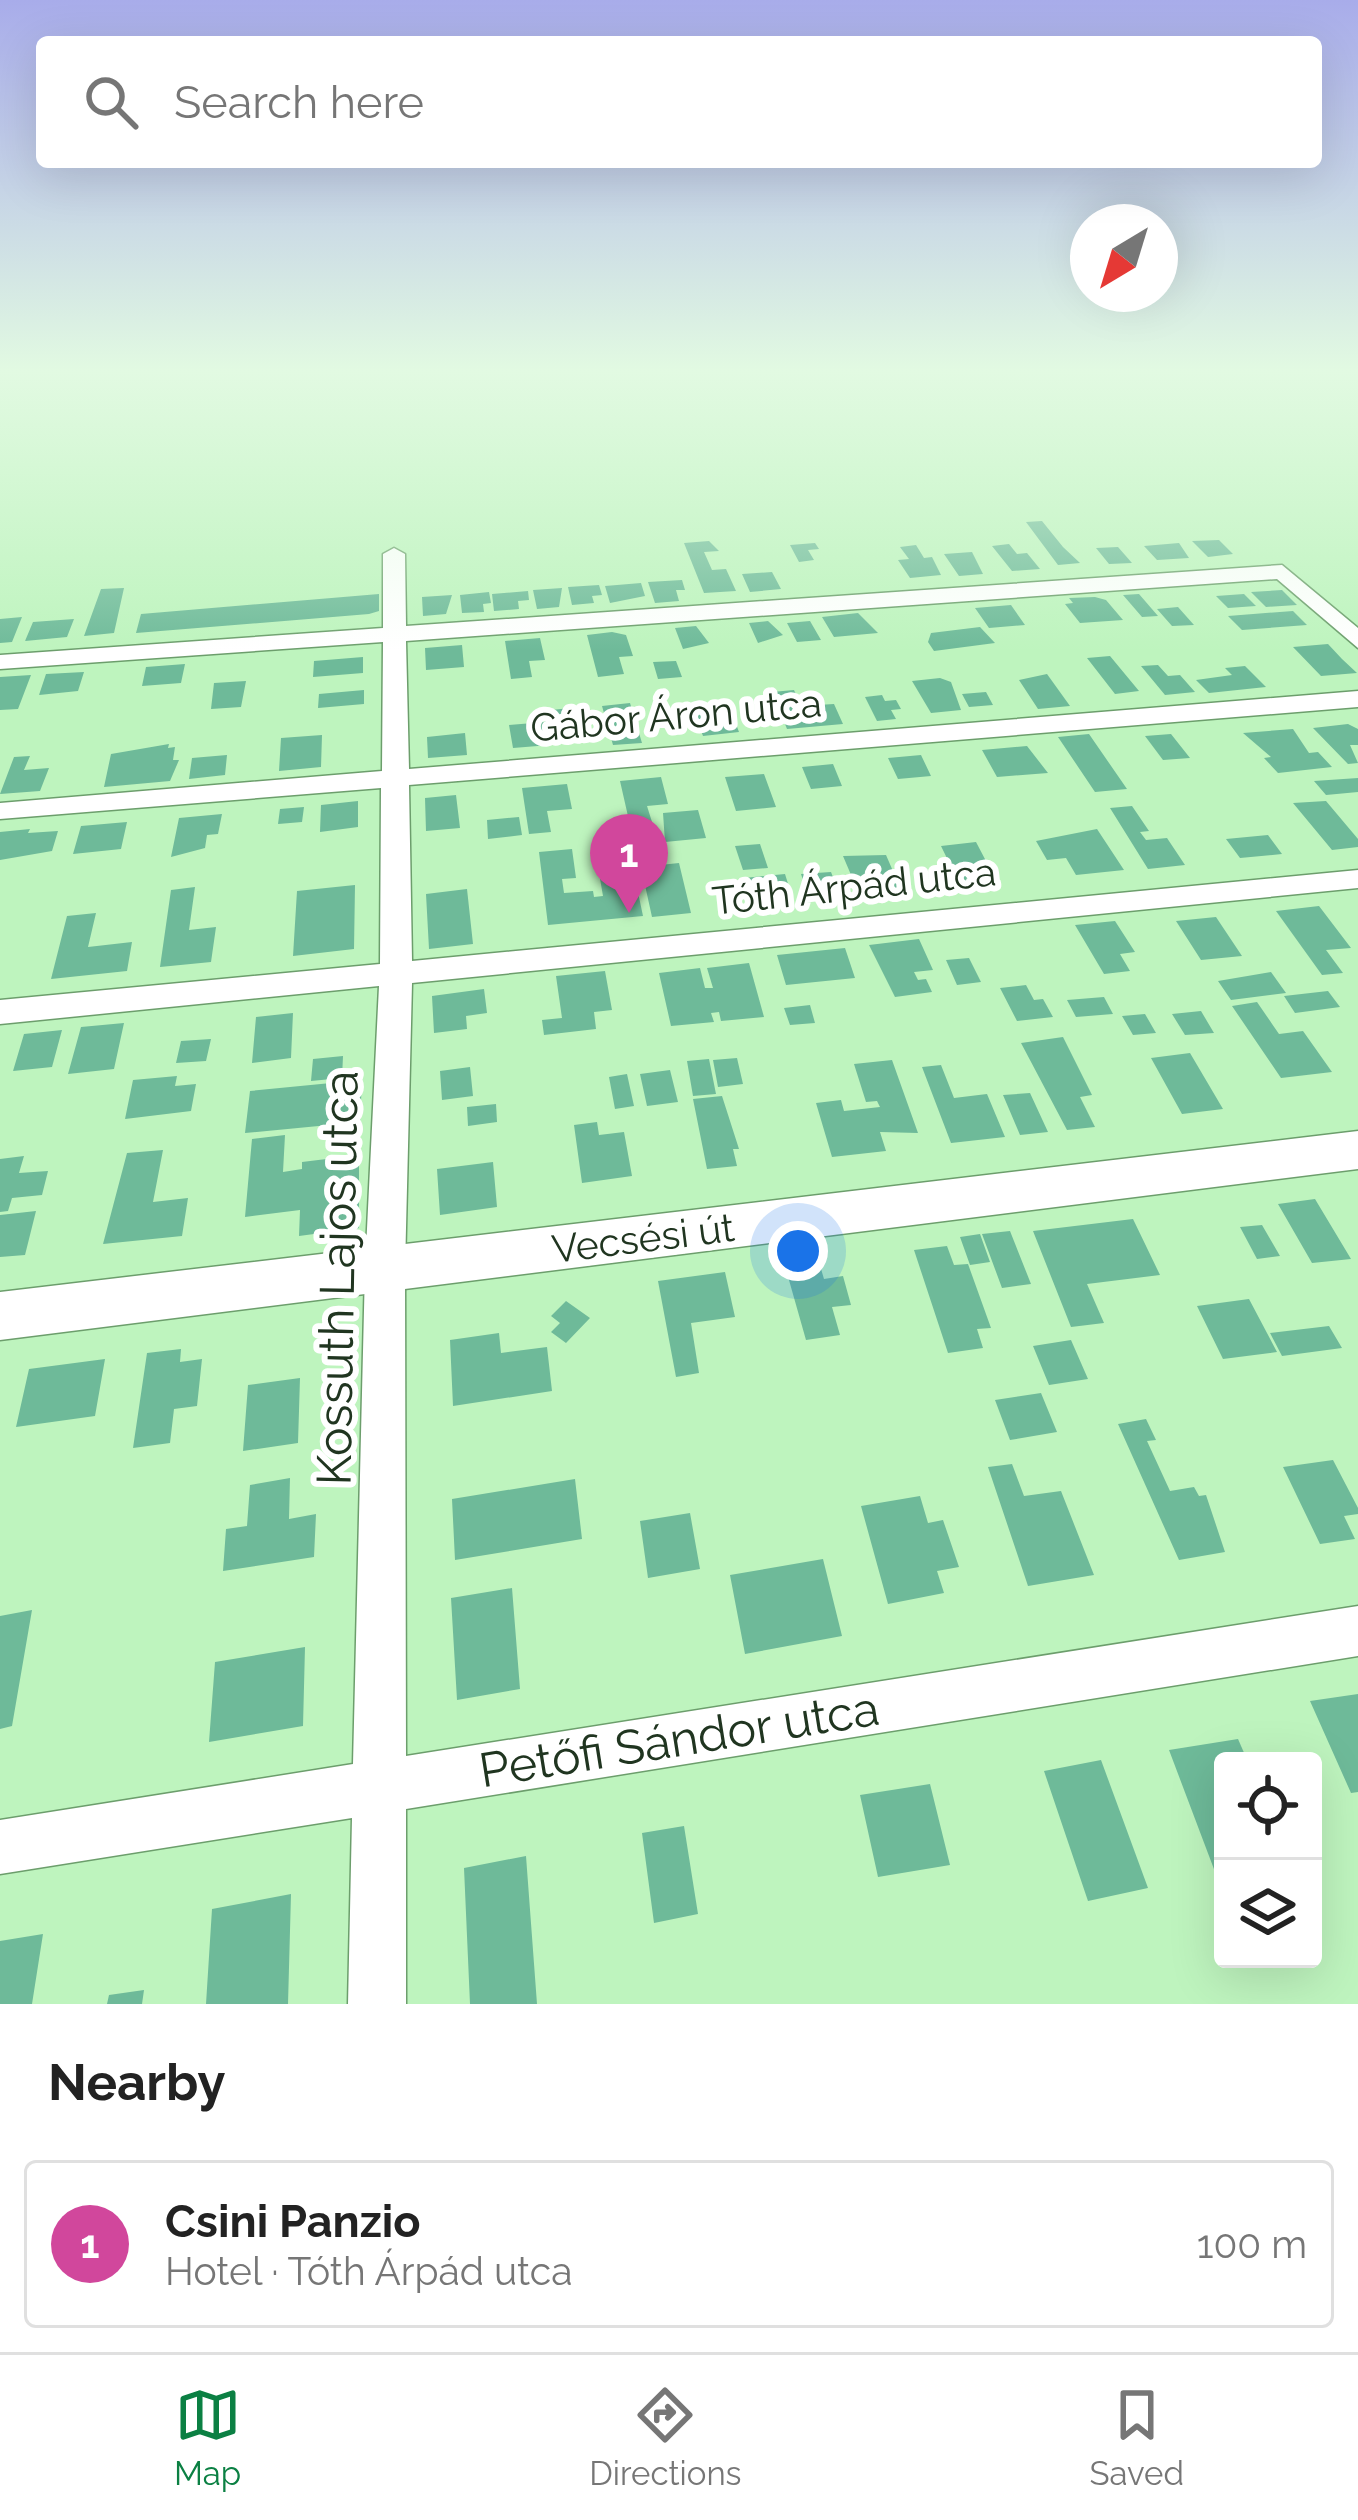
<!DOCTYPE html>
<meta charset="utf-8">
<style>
body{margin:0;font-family:Raleway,sans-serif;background:#f6f6f6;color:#222}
.controls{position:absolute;right:36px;bottom:36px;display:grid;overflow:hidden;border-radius:12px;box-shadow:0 12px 48px #0002}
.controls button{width:108px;height:108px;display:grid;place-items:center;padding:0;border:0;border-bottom:3px solid #e0e0e0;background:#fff;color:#222;font:60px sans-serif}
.compass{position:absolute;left:1070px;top:204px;width:108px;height:108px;border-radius:50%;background:#fff;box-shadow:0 12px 48px #0002;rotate:218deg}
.you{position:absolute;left:798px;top:1251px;width:42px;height:42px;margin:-30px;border:9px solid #fff;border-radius:50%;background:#1a73e8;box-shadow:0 0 0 18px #1a73e833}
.badge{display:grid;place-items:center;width:78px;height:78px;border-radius:50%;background:#0b8043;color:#fff;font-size:39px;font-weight:700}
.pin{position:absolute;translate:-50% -99px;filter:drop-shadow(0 3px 6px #0008)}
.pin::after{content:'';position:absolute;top:63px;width:42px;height:36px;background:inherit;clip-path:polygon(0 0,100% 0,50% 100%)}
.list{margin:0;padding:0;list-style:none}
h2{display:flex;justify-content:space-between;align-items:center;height:156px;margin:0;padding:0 48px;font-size:51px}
h2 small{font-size:39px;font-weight:400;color:#767676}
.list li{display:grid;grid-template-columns:78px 1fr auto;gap:36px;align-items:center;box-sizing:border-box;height:168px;margin:0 24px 24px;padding:0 24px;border:3px solid #e0e0e0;border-radius:12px}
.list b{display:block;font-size:45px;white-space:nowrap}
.list p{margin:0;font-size:39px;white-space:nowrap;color:#767676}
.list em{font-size:39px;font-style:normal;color:#767676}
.icon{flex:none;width:66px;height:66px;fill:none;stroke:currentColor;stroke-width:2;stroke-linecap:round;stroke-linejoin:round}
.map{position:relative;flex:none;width:1358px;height:2004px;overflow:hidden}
.search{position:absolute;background:#fff;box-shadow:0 12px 48px #0002;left:36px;right:36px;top:36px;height:132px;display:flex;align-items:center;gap:30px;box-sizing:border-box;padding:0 42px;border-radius:12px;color:#767676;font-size:45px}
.sheet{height:348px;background:#fff}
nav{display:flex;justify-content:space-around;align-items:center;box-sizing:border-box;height:168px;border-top:3px solid #e0e0e0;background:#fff;font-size:33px;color:#767676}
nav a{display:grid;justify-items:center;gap:6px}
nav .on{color:#0b8043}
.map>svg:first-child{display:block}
</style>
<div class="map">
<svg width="1358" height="2004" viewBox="0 0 1358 2004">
<rect width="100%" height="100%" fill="#bef4be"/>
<path fill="#6eba99" d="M1042,521L1063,547L1080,563L1058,565L1026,522Z
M1219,540L1233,554L1208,557L1192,541Z
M709,541L719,551L704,552L712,570L726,569L736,591L704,593L684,543Z
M815,543L819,549L808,550L814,560L799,562L790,545Z
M1179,543L1189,558L1157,560L1144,546Z
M1009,544L1017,554L1027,553L1040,569L1012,571L992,546Z
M916,545L924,558L932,557L941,575L910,578L898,560L909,559L900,547Z
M1118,547L1132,563L1109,564L1096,548Z
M972,552L983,574L959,576L944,554Z
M772,572L781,589L750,592L742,574Z
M682,580L685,590H676L679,601L655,603L648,582Z
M641,583L645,596L610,603L605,586Z
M599,585L602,595L592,596L594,603L572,605L568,587Z
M124,588L114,633L84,636L101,589Z
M562,588L559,607L537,609L533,590Z
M1282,590L1297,605L1266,607L1251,592Z
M528,591L529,600L518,601L519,609L494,611L492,594Z
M489,592L491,603L483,604L484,612L462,613L460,595Z
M379,594V611L369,614L136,633L141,614Z
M1139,594L1158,616L1142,617L1123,595Z
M1244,594L1256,606L1228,608L1216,596Z
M452,595L446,614L423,616L422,597Z
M1095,597L1106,600L1123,620L1080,623L1065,604L1073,603L1069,598Z
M1011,605L1025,625L989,628L975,608Z
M1178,607L1194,625L1172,626L1157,609Z
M1293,611L1307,625L1242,630L1228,616Z
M858,613L878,633L834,637L822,617Z
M22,617L12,642L0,643V619Z
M74,619L67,637L25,641L33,622Z
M768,621L783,635L758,643L749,623Z
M810,621L821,640L797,642L787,623Z
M696,626L709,643L683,649L675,628Z
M980,627L995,643L934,651L928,642L931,633Z
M612,632L626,635L633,656L619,657L624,674L598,677L587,635Z
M540,638L545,660L529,661L532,677L511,679L505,641Z
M1328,644L1342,659L1357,673L1321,676L1293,647Z
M462,645L464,667L426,670L425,648Z
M1110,656L1139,691L1115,694L1087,658Z
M363,657V673L313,677L314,661Z
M676,661L682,677L658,679L653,662Z
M185,664L181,683L142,686L146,667Z
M1158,665L1168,676L1180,675L1195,692L1165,695L1141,666Z
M1245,666L1266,687L1209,693L1196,680L1232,675L1225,668Z
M84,672L78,691L39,695L46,674Z
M1047,674L1070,706L1038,709L1019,680Z
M31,675L18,709L0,710V677Z
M940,678L951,682L961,710L931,713L912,681Z
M246,681L241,707L211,709L214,683Z
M364,690V704L318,708L319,694Z
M794,690L801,706L834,704L843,724L787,729L772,692Z
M986,692L993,705L969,707L962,694Z
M882,695L885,701L896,700L901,709L891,710L896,719L877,721L865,697Z
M630,703L642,743L613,745L602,706Z
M580,707L586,732L548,736L550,745L513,748L509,725L545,722L542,711Z
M731,711L739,732L703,736L695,714Z
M1348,724L1358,729V745H1350L1358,763L1348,764L1313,728Z
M1293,729L1309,753L1318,752L1332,767L1278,773L1264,758L1271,757L1243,733Z
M465,733L467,755L428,758L427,737Z
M1089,734L1127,789L1095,792L1058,737Z
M1171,734L1190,758L1163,760L1145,736Z
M322,735L321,767L279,771L281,738Z
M169,744L168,748L175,747L173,760H179L170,781L104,787L111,754Z
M1027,746L1048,773L997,777L982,750Z
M227,755L225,775L189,779L192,758Z
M921,755L931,776L898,779L888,758Z
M30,756L24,770L49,768L40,791L0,794L14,757Z
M833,764L842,786L811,789L802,767Z
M764,774L776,807L736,811L725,777Z
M661,777L668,804L647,806L652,822L630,825L620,781Z
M1358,778V792L1326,795L1314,781Z
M567,784L572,809L547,811L551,832L529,834L522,788Z
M456,795L460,828L426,831L425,798Z
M358,801V827L320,832L321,805Z
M1326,801L1358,839V847L1332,850L1293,803Z
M1132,806L1149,831L1140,832L1146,840L1167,838L1185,865L1148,869L1110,808Z
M304,807L302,822L278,824L280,809Z
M698,810L706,838L665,842L663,813Z
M222,814L218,834L207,835L205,848L171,857L179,818Z
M519,817L522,835L488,839L487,820Z
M127,822L121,849L73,854L81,826Z
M30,829L28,833L58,831L52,851L0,860V832Z
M1097,829L1124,870L1076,875L1066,858L1047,860L1036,841Z
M1268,835L1282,854L1240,858L1226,839Z
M976,842L997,882L960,885L941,846Z
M760,844L768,868L743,870L735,846Z
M572,849L576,878L562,879L564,893L593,891L594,897L603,896L598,867L632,864L643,916L548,925L539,852Z
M886,855L902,892L860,896L843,856Z
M679,863L691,913L652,917L641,867Z
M831,872L841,898L810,901L801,874Z
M785,874L794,903L752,907L744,878Z
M355,885L354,949L293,956L297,891Z
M195,887L189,930L216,927L211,962L160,967L171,890Z
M467,889L473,944L429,949L426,894Z
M1319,906L1351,948L1326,950L1343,973L1322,975L1276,911Z
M96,913L88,947L132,942L127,971L51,979L67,916Z
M1216,917L1242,956L1201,960L1176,921Z
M1115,921L1135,952L1120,954L1130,971L1104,974L1075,925Z
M919,939L933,970L914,972L918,980L926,979L932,992L895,997L869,945Z
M845,948L855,978L786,985L777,955Z
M969,958L981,982L957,985L946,960Z
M749,963L764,1017L721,1021L719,1012L711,1013L714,1022L671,1026L659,973L700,968L705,988H713L707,968Z
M605,971L612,1010L594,1012L596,1029L544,1035L542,1020L562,1018L556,976Z
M1271,972L1286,993L1231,1000L1218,981Z
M1026,985L1034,1000L1043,999L1053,1017L1017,1021L1000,988Z
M484,989L487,1013L466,1016L467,1029L434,1033L432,996Z
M1328,991L1340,1007L1295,1013L1284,996Z
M1104,997L1113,1014L1076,1017L1067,1000Z
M1257,1002L1279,1034L1303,1031L1332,1072L1281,1078L1232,1006Z
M810,1005L815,1023L790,1025L784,1008Z
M1201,1011L1214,1033L1185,1035L1172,1014Z
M293,1013L291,1058L252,1063L256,1017Z
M1145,1014L1156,1033L1133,1035L1122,1016Z
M124,1023L114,1069L68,1074L81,1027Z
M62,1030L52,1067L13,1071L24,1034Z
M1063,1037L1092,1095L1080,1097L1095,1127L1067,1130L1021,1043Z
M211,1039L206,1061L176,1063L181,1041Z
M1190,1053L1223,1109L1182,1114L1151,1058Z
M343,1056L342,1078L311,1081L313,1059Z
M737,1058L743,1084L718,1087L713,1060Z
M709,1059L716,1094L693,1096L687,1061Z
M892,1060L918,1133L880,1132L886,1151L832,1157L816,1103L841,1100L844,1111L880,1107L877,1101L866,1102L854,1064Z
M941,1065L954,1098L987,1094L1005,1137L951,1143L922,1067Z
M470,1067L473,1096L442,1100L440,1071Z
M670,1070L678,1102L647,1106L640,1074Z
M627,1074L634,1106L615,1109L609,1077Z
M177,1076L175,1086L196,1084L191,1111L125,1119L133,1080Z
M362,1080L360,1122L245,1133L250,1091Z
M1030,1093L1048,1132L1020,1135L1003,1095Z
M722,1096L739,1149H733L737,1166L707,1169L693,1099Z
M496,1104L497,1122L468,1126L467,1107Z
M597,1122L599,1135L624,1132L632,1176L582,1183L574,1125Z
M285,1135L283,1172L302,1169V1162L359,1155V1228L299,1236L300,1210L245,1217L252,1139Z
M163,1150L153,1202L188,1198L182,1236L103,1244L127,1153Z
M24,1156L19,1173L48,1171L42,1195L12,1198L8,1211L0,1212V1159Z
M493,1162L497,1207L440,1215L437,1169Z
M1315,1199L1351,1259L1312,1263L1278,1204Z
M36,1211L25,1255L0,1257V1215Z
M1133,1219L1160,1275L1087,1284L1104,1323L1071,1327L1033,1231Z
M1262,1225L1280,1256L1257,1259L1240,1227Z
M1010,1231L1031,1284L1002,1288L982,1234Z
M980,1234L990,1262L970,1265L960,1237Z
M947,1246L954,1265L968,1264L991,1328L977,1329L983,1348L948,1353L914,1250Z
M819,1262L824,1279L843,1276L851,1305L832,1307L840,1335L806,1340L785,1266Z
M725,1272L735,1317L691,1323L699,1373L676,1377L658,1281Z
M1249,1299L1277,1352L1223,1359L1197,1306Z
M566,1301L590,1318L566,1343L551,1332L560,1323L551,1316Z
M1329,1326L1342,1348L1282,1356L1270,1333Z
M499,1333L501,1353L547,1347L552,1391L453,1406L450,1340Z
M1071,1340L1088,1379L1049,1385L1033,1346Z
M181,1349L180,1362L202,1359L197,1406L174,1409L170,1443L133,1448L147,1353Z
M105,1359L95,1416L16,1427L29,1369Z
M300,1378L298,1443L243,1451L248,1385Z
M1041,1393L1057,1432L1010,1440L995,1400Z
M1146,1419L1156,1440L1147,1441L1170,1491L1194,1487L1199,1496L1206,1495L1225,1552L1179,1560L1118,1424Z
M1333,1460L1358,1508V1514L1344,1516L1355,1539L1320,1544L1283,1467Z
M1012,1464L1024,1496L1061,1491L1094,1575L1028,1586L988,1467Z
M290,1478L289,1519L316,1514L314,1557L223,1571L226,1529L247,1526L250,1485Z
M575,1479L582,1539L455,1560L452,1499Z
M920,1496L928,1523L943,1520L959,1567L937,1571L944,1593L888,1604L861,1506Z
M690,1513L700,1569L648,1578L640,1521Z
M823,1559L842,1636L745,1654L730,1575Z
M512,1588L520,1689L457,1700L451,1598Z
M32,1610L12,1726L0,1729V1616Z
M305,1647L303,1726L209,1742L215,1662Z
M1358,1694V1792L1351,1793L1310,1701Z
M1238,1739L1245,1755L1252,1753L1255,1761H1223V1893L1169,1750Z
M1101,1760L1148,1888L1088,1901L1044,1771Z
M930,1784L950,1865L878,1877L860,1795Z
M684,1826L698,1914L654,1923L642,1833Z
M526,1856L537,2004H470L464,1868Z
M291,1894L288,2004H206L212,1909Z
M43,1934L32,2004H0V1941Z
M144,1990L142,2004H107L109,1995Z"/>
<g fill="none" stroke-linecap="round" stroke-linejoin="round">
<g stroke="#6c9e6c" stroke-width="3">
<path id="minor" d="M394,548L405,554L406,626L1282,565L1358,628V648L1277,579L406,641L409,769L1358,691V707L409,785L412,961L1358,870V888L412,983L405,1269L406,1756L1358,1606V1656L406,1809V2004H348L352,1818L0,1874V1820L353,1764L365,1269L379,986L0,1024V1000L380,964L381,788L0,819V803L382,771L383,642L0,669V655L383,628V554Z"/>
</g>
<g stroke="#6c9e6c" stroke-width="3">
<path id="secondary" d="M1358,1131V1169L0,1340V1292Z"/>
</g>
<use href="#minor" fill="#fff" fill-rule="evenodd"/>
<use href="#secondary" fill="#fff" fill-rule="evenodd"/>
</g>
<linearGradient id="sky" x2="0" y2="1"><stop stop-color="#a8acea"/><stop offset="0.57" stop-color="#e2fae2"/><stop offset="1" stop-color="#e2fae2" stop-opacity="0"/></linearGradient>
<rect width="1358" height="651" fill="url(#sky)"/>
<g text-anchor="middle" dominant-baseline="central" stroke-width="12" stroke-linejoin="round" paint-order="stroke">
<g font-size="39" fill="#203520" stroke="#fff">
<text transform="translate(676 715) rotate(-5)">Gábor Áron utca</text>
<text transform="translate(854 886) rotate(-6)">Tóth Árpád utca</text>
<text transform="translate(643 1238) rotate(-7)">Vecsési út</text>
</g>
<g font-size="48" fill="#203520" stroke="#fff">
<text transform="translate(337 1278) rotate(-89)">Kossuth Lajos utca</text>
<text transform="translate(679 1739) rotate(-9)">Petőfi Sándor utca</text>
</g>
</g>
</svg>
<div class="controls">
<button><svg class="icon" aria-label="locate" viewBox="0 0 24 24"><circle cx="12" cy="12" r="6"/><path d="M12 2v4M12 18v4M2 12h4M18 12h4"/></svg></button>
<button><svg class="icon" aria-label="layers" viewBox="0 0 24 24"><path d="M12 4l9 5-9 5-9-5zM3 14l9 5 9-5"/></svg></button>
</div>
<svg class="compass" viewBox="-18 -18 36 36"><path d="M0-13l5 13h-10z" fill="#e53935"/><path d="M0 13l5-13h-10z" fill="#767676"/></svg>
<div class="you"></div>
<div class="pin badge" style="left:629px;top:913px;background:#d1479c">1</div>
<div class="search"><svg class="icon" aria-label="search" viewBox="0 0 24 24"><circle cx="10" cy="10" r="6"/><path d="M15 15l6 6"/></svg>Search here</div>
</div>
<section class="sheet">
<h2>Nearby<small></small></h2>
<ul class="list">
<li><span class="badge" style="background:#d1479c">1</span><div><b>Csini Panzio</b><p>Hotel · Tóth Árpád utca</p></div><em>100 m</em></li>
</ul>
</section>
<nav>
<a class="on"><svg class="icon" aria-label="map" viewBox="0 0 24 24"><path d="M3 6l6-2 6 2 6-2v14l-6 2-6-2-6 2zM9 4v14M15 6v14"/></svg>Map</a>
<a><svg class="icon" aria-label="directions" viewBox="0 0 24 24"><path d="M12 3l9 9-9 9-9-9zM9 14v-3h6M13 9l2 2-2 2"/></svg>Directions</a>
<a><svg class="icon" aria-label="saved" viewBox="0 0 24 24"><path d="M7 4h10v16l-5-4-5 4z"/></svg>Saved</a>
</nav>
